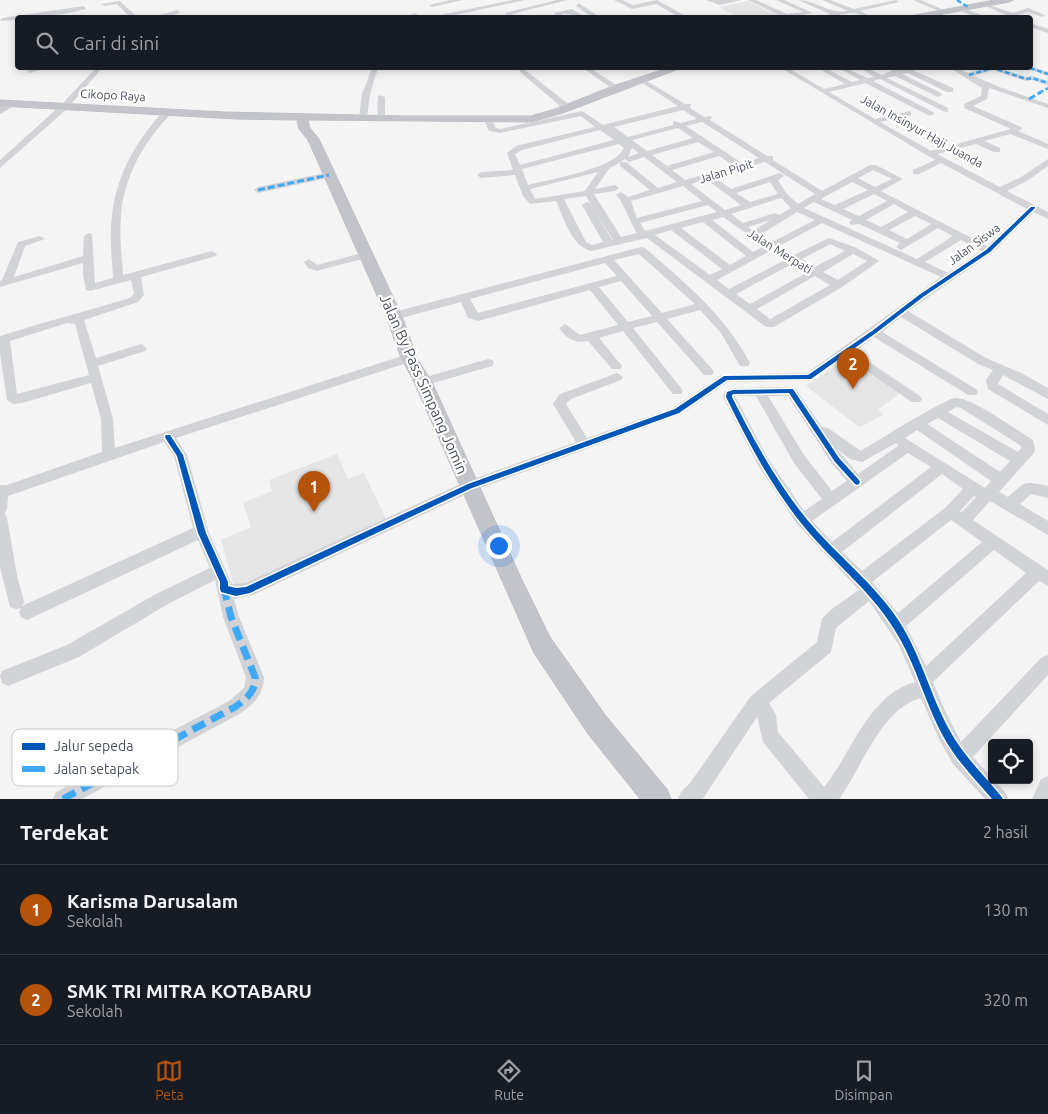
<!DOCTYPE html>
<html lang="id">
<style>
body{margin:0;font-family:Ubuntu,sans-serif;background:#20242c;color:#f1f3f6}
.controls{position:absolute;right:15px;bottom:15px;display:grid;overflow:hidden;border-radius:5px;box-shadow:0 2px 8px #0003}
.controls button{width:45px;height:45px;display:grid;place-items:center;padding:0;border:0;border-bottom:1px solid #363941;background:#171b24;color:#f1f3f6;font:25px sans-serif}
.you{position:absolute;left:498px;top:545px;width:18px;height:18px;margin:-12px;border:4px solid #fff;border-radius:50%;background:#1a73e8;box-shadow:0 0 0 8px #1a73e833}
.badge{display:grid;place-items:center;width:32px;height:32px;border-radius:50%;background:#b45309;color:#fff;font-size:16px;font-weight:700}
.pin{position:absolute;translate:-50% -41px;filter:drop-shadow(0 1px 2px #0008)}
.pin::after{content:'';position:absolute;top:26px;width:18px;height:15px;background:inherit;clip-path:polygon(0 0,100% 0,50% 100%)}
.list{margin:0;padding:0;list-style:none}
h2{display:flex;justify-content:space-between;align-items:center;height:65px;margin:0;padding:0 20px;font-size:21px}
h2 small{font-size:16px;font-weight:400;color:#9ea1a6}
.list li{display:grid;grid-template-columns:32px 1fr auto;gap:15px;align-items:center;box-sizing:border-box;height:90px;padding:0 20px;border-top:1px solid #363941}
.list b{display:block;font-size:19px;white-space:nowrap}
.list p{margin:0;font-size:16px;white-space:nowrap;color:#9ea1a6}
.list em{font-size:16px;font-style:normal;color:#9ea1a6}
.icon{flex:none;width:28px;height:28px;fill:none;stroke:currentColor;stroke-width:2;stroke-linecap:round;stroke-linejoin:round}
.map{position:relative;flex:none;width:1048px;height:799px;overflow:hidden}
.search{position:absolute;background:#171b24;box-shadow:0 2px 8px #0003;left:15px;right:15px;top:15px;height:55px;display:flex;align-items:center;gap:12px;box-sizing:border-box;padding:0 18px;border-radius:5px;color:#9ea1a6;font-size:19px}
.sheet{height:245px;background:#171b24}
nav{display:flex;justify-content:space-around;align-items:center;box-sizing:border-box;height:70px;border-top:1px solid #363941;background:#171b24;font-size:14px;color:#9ea1a6}
nav a{display:grid;justify-items:center;gap:2px}
nav .on{color:#b45309}
.map>svg:first-child{display:block}
</style>
<div class="map">
<svg width="1048" height="799" viewBox="0 0 1048 799">
<rect width="100%" height="100%" fill="#f4f4f4"/>
<path fill="#e6e5e6" d="M748,1L781,17H738L719,7Z
M847,357L901,393L878,409L883,415L859,427L806,386Z
M337,454L348,479L364,473L387,521L234,587L221,540L251,527L243,503L272,491L269,480Z"/>
<g fill="none" stroke-linecap="round" stroke-linejoin="round">
<g stroke="#b9bac2" stroke-width="1">
<path id="highway" d="M995,0H1013L1009,2L921,18H900Z
M668,68H681L563,113L531,122L308,120L310,128L319,139L402,316L417,358L432,382L523,582L550,637L606,716L667,789L671,799H640L588,734L534,653L414,382L401,358L386,316L308,140L299,129L297,120L236,119L0,106V100L224,112L402,116H531L555,109L613,86Z"/>
</g>
<path fill="#d2d3d6" fill-rule="evenodd" d="M450,0H463L432,7L429,5Z
M513,0H525L441,18L431,17Z
M557,0H568L512,14L516,18H509L505,13Z
M614,0H622L633,5L657,0L689,18H681L656,4L632,9Z
M706,0H741L720,5Z
M748,0H756L787,14L803,12L776,0H784L813,13L785,18Z
M798,0C816,0 829,15 848,11L822,0H830L854,9L896,0L899,2L860,11L875,18C867,18 859,13 851,13C840,14 831,18 819,18L830,14Z
M913,0H921L946,11L941,12Z
M120,1L137,17L138,18H131L117,4L104,6L101,4Z
M578,3L580,4L601,18H593L576,6Z
M983,3L1013,13L1028,8L1045,15L1042,17L1028,12L1018,15L1023,18H1013L983,5Z
M84,6L86,9L64,14L18,18V20L0,21L2,18Z
M960,7L987,17L988,18H978L958,10Z
M572,9L587,18C577,18 571,13 562,14L565,18H558L554,13Z
M178,10L180,13L163,18H150Z
M416,13L418,16L401,18L402,17Z
M1030,23L1048,29V33L1030,27Z
M1030,66L1048,72V76L1028,69L1027,68Z
M37,68H47L30,73L27,71Z
M96,68H102L67,109L0,168V160L61,105Z
M372,68H378L370,94L367,118L363,120L359,118L362,94Z
M519,68H525V70L571,106V110H565L520,72Z
M583,68H590L621,88L614,90Z
M781,68H788L824,89L845,84L823,71V69H827L852,82L860,80L839,68H846L867,78L874,77L860,68H867L882,75L893,70H902L901,68H908L953,88V92H947L908,73L902,74L941,93L942,95L938,97L895,76L887,78L948,108V112H945L880,79L873,81L933,112L934,114L930,116L865,83L829,92L875,119L911,111V115L880,122L931,151L1011,129L964,108V104L981,96L982,88L950,68H957L968,73L987,68H998L1026,77L1032,76L1048,81V85L1032,80L1026,81L993,70L974,76L1002,88L1048,104V108L989,88L987,99L973,106L1021,127L1022,129L1018,131L1048,144V149L1010,134L984,141L1000,148V152H994L976,144L937,154L1000,187L1021,177L1048,159V166L1027,181L1007,191L1048,212V219L1034,212L992,253L908,311L986,358L1021,373L1048,388V399L1003,375L998,384L1048,414V425L988,389L986,380L993,370L978,364L901,317L882,332L976,389L978,392L976,395H968L874,337L854,352L920,396L922,399L920,402H912L846,357L809,381L728,382L681,414L475,490L253,595L234,599L239,617L264,677C264,694 254,704 241,713L82,799H53L56,792L229,701L244,688L246,677L223,617L215,580L168,604L79,657L8,686L2,683L0,676L2,671L67,645L156,594L210,568L198,540L27,620L21,617L19,612L21,608L16,609L10,607L0,567V485H7L102,452L101,419L91,383L22,403L13,404L7,400L0,354V336C44,322 87,311 130,298L134,294L131,280L90,291L86,290L83,275V263L0,287V281L2,280L18,242L40,236L45,239L25,246L14,277L83,256L84,236L89,233L92,234L95,283L113,278C112,258 109,236 112,216C116,176 137,138 165,110H171V114C144,141 123,178 121,217C119,236 122,256 123,275L212,251L217,254L216,256L141,277L144,295L138,302L84,320L96,358L141,344L147,348L145,351L98,366L113,419L115,448L405,355H413L415,358L413,361L176,438L187,455L209,533L232,584L245,583L465,482L576,442L553,404L559,395L563,393L617,373L623,377L621,380L571,399L566,404L587,438L673,408L722,375L807,373L941,277L822,223L779,246L794,255L829,238L857,248L879,261L842,287L774,327H766L647,238L591,251C571,246 564,218 556,201L530,204L523,196L515,175L481,178L477,175L481,172L513,170L507,153L516,146L595,127L581,116L500,133L489,131L484,120L485,118H491L495,127L500,129L582,111L603,125L678,106L638,80L636,79L640,77L685,104H691L690,108L704,117L711,116L712,118L710,120L767,156H773V160L822,191L870,165H876L903,179L881,191L987,246L1027,209L941,163L919,174H913V170L935,160ZM683,110L697,119L681,123L673,121V125L628,137L614,127ZM702,122L759,158L742,163L686,126ZM678,128L693,138L647,151L632,140ZM600,130L614,140L520,165L515,154L522,150ZM698,142L714,152L667,166L652,155ZM619,144L624,148C615,169 550,179 528,185L522,169ZM632,148L639,153L628,157ZM719,156L734,166L685,180L672,170ZM644,157L677,182L658,188L626,162H620V166L650,190L628,197L621,192L616,195C626,206 629,221 637,233L621,237L594,194L615,191L619,188L615,185L595,189L609,169L625,159L629,162ZM765,162L815,194L798,204L786,193L778,180L784,176L780,173L731,189L714,177ZM873,170L892,179L875,187L858,178ZM598,172L585,191L535,199L530,189ZM706,179L741,205L725,210L691,184ZM770,182L778,194L750,202L736,193ZM852,182L868,190L835,205L821,199ZM683,186L702,201L637,218L631,201ZM874,194L887,201L859,216L843,209ZM586,196L590,203L587,202L582,205L603,242L592,245L586,242L564,199ZM781,198L791,208L779,215L775,213L743,223L731,214ZM814,202L852,220L849,223L851,225L859,224L900,243L896,247L901,250L938,228L953,236L917,259L804,208ZM894,204L908,212L881,227L866,220ZM708,205L717,212L645,231L640,223ZM593,208L613,240H612ZM797,212L815,220L772,242L760,235ZM915,216L931,224L907,239L889,230ZM723,217L765,246L753,252L712,220ZM770,220L753,231L748,227ZM703,222L746,256L730,265L681,228ZM671,230L722,269L710,275L655,235ZM961,240L981,251L948,273L925,262ZM830,244L845,251L815,267L802,259ZM772,250L787,259L729,289L717,280ZM853,254L867,261L838,280L823,272ZM794,263L808,272L750,304L736,294ZM815,276L830,285L770,319L757,309ZM67,323L75,324L89,375L17,394L10,341ZM164,442L174,456L193,528L22,606L24,602L17,575L7,518L5,513L7,509L8,496Z
M378,95L385,97V118L381,120L377,118Z
M329,172L333,175L332,177L258,193L254,190L258,187Z
M641,247L645,248C685,283 725,315 750,363L748,366H740L721,333L700,310L667,319L712,369L714,372L712,375H704L657,322L633,328L681,388L683,391L681,394H673L623,331L599,338L622,366L620,369H612L588,341C575,344 567,339 559,328L565,324L580,335L618,325L590,290L478,321L468,318L461,302L394,320L388,316L390,313ZM639,254L695,304L662,313L614,260ZM605,263L617,276L478,313L470,299ZM621,281L652,316L628,322L599,287Z
M366,252L370,253V257L316,271L308,268L304,262L309,259L317,265Z
M488,359L492,360L494,363L492,366L423,386L417,382L419,379Z
M791,387L795,388L822,427L828,428L861,451C874,443 946,398 955,398C972,397 1016,430 1033,440L1035,450L1033,454L999,492L1008,497C1026,481 1024,481 1048,486V498L1031,494L1020,504L1048,521V535L990,501L973,520L1048,570V586L1039,581L933,682L945,711L961,742L1042,657L1048,655V675L973,757L992,778V780H994L1005,792L1008,799H985L953,764L939,739L921,698C881,708 862,768 839,799H809L763,742L757,717L704,797L702,799H678L681,792L690,783L751,696L817,642L822,618L832,609L859,590L797,524L758,465L723,397L725,391L733,388ZM735,396H756L794,463L822,499L804,511L767,457ZM768,396H788L832,464L847,481L832,491L804,455ZM956,407L961,408L1021,446V448L1018,452L948,412ZM938,418L1010,461L1000,472L927,424ZM917,430L991,481L985,488L905,438ZM896,443L898,446L858,474L837,449L850,459L862,462ZM908,453L931,467L832,542L812,521ZM942,474L963,489L945,508L862,571L842,552ZM974,496L976,497L962,512H959ZM951,520L982,542L898,613L872,582ZM994,550L1026,573L926,666L906,626ZM869,601L899,645L915,682C868,695 852,753 824,787L778,732L776,715L769,703L831,652L836,628Z
M1048,776V799H1032L1041,779Z"/>
<path fill="#cdced3" fill-rule="evenodd" d="M11,101L14,102V106L0,114V107Z"/>
<use href="#highway" fill="#c2c4ca" fill-rule="evenodd"/>
<path stroke="#3fa9f5" stroke-width="2.5" stroke-dasharray="5 2.5" stroke-linecap="butt" d="M957,0L968,7
M1030,68L1048,74
M969,75L993,68L1026,79L1032,78L1048,83
M1039,93L1048,88"/>
<path stroke="#3fa9f5" stroke-width="3" stroke-dasharray="7 3" stroke-linecap="butt" d="M1029,99L1041,92
M258,190L329,175"/>
<path stroke="#3fa9f5" stroke-width="7" stroke-dasharray="14 7" stroke-linecap="butt" d="M63,799L235,707C246,699 256,692 255,677L231,617L224,589"/>
<g stroke="#fff" stroke-width="3">
<path id="cycleway" d="M1031,207H1035V208L990,252L923,297L876,333L811,379L727,380L679,413L472,488L250,593L236,596L221,592L220,589V582L198,533L177,456L166,439L165,437L166,435H170L183,455L206,533L228,582V586L236,588L246,587L468,484L675,409L724,376L808,375L872,331L919,295L986,250Z
M791,389H793L839,458L859,480L860,482L859,484L857,485L855,484L835,462L789,393L734,394L732,395V397C756,444 781,491 817,531C844,561 876,586 899,621C921,655 930,695 950,731C963,755 983,774 1001,796L1003,799H992C974,778 956,760 943,736C924,701 915,660 892,626C870,591 838,566 812,536C775,494 750,446 726,397L727,392L733,390Z"/>
</g>
<use href="#cycleway" fill="#0057b8" fill-rule="evenodd"/>
</g>
<g text-anchor="middle" dominant-baseline="central" stroke-width="4.5" stroke-linejoin="round" paint-order="stroke">
<g font-size="12" fill="#4a4f60" stroke="#fff">
<text transform="translate(113 95) rotate(3)">Cikopo Raya</text>
<text transform="translate(922 131) rotate(29)">Jalan Insinyur Haji Juanda</text>
<text transform="translate(726 171) rotate(-17)">Jalan Pipit</text>
<text transform="translate(974 244) rotate(-36)">Jalan Siswa</text>
<text transform="translate(780 251) rotate(32)">Jalan Merpati</text>
</g>
<g font-size="15" fill="#4a4f60" stroke="#fff">
<text transform="translate(424 384) rotate(66)">Jalan By Pass Simpang Jomin</text>
</g>
</g>
<rect x="12" y="729" width="166" height="57" rx="8" fill="#fff" stroke="#c9cacf" stroke-width="1"/>
<rect x="22" y="743" width="23" height="7" fill="#0057b8"/>
<rect x="22" y="766" width="23" height="6" fill="#3fa9f5"/>
<g font-size="14" fill="#4a4f60">
<text x="54" y="751">Jalur sepeda</text>
<text x="54" y="774">Jalan setapak</text>
</g>
</svg>
<div class="controls">
<button><svg class="icon" aria-label="locate" viewBox="0 0 24 24"><circle cx="12" cy="12" r="6"/><path d="M12 2v4M12 18v4M2 12h4M18 12h4"/></svg></button>
</div>
<div class="you"></div>
<div class="pin badge" style="left:314px;top:512px">1</div>
<div class="pin badge" style="left:853px;top:389px">2</div>
<div class="search"><svg class="icon" aria-label="search" viewBox="0 0 24 24"><circle cx="10" cy="10" r="6"/><path d="M15 15l6 6"/></svg>Cari di sini</div>
</div>
<section class="sheet">
<h2>Terdekat<small>2 hasil</small></h2>
<ul class="list">
<li><span class="badge">1</span><div><b>Karisma Darusalam</b><p>Sekolah</p></div><em>130 m</em></li>
<li><span class="badge">2</span><div><b>SMK TRI MITRA KOTABARU</b><p>Sekolah</p></div><em>320 m</em></li>
</ul>
</section>
<nav>
<a class="on"><svg class="icon" aria-label="map" viewBox="0 0 24 24"><path d="M3 6l6-2 6 2 6-2v14l-6 2-6-2-6 2zM9 4v14M15 6v14"/></svg>Peta</a>
<a><svg class="icon" aria-label="directions" viewBox="0 0 24 24"><path d="M12 3l9 9-9 9-9-9zM9 14v-3h6M13 9l2 2-2 2"/></svg>Rute</a>
<a><svg class="icon" aria-label="saved" viewBox="0 0 24 24"><path d="M7 4h10v16l-5-4-5 4z"/></svg>Disimpan</a>
</nav>
